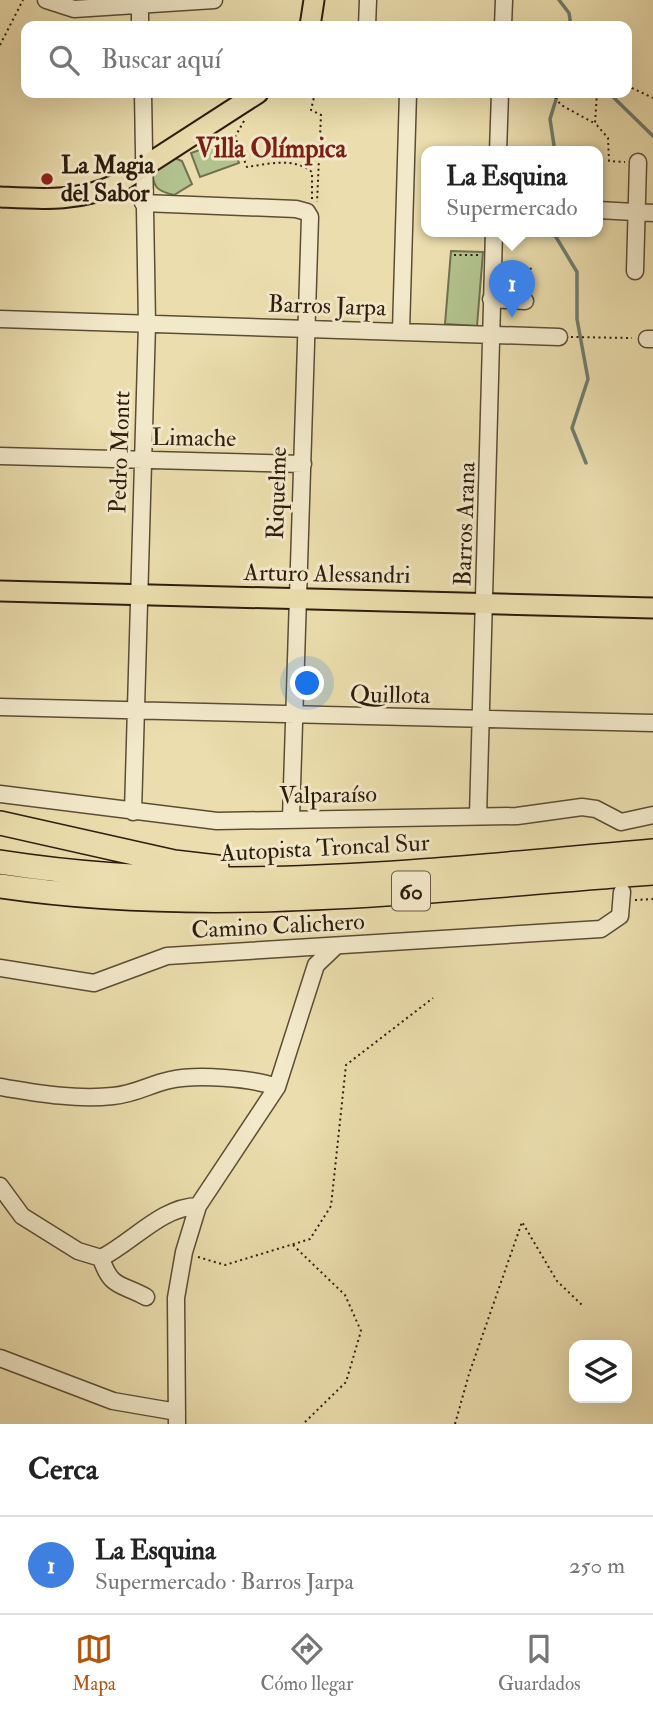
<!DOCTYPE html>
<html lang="es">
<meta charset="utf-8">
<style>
body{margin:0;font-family:"IM FELL Double Pica",serif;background:#f2f2f2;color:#222}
.controls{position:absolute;right:21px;bottom:21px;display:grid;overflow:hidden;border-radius:14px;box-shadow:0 7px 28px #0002}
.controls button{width:63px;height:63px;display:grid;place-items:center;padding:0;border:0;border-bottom:2px solid #e0e0e0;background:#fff;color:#222;font:35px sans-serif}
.you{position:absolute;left:308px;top:684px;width:24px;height:24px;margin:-18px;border:5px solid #fff;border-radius:50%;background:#1a73e8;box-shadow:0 0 0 10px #1a73e833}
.badge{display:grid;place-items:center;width:46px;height:46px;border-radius:50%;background:#b45309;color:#fff;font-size:23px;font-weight:700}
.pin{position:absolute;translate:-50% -58px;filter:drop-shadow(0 2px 4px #0008)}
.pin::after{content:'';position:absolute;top:37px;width:24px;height:21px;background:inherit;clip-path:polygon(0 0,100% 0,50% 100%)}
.popup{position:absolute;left:421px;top:146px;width:182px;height:91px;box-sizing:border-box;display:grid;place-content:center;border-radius:14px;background:#fff;filter:drop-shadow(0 2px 5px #0005);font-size:23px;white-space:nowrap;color:#767676}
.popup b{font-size:26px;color:#222}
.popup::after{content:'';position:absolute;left:50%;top:100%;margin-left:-14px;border:14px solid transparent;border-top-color:#fff}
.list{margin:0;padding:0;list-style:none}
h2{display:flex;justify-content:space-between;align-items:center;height:91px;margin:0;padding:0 28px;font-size:30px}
h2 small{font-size:23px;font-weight:400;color:#767676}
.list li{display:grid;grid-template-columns:46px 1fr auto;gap:21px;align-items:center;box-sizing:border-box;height:98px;padding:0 28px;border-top:2px solid #e0e0e0}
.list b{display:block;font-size:26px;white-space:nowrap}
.list p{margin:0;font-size:23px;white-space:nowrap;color:#767676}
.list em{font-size:23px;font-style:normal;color:#767676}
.icon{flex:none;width:38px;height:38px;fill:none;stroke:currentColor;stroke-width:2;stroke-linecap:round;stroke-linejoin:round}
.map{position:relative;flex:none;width:653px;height:1424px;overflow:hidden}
.search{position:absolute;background:#fff;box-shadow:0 7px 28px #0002;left:21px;right:21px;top:21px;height:77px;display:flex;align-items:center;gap:18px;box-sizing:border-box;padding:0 24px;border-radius:14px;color:#767676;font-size:26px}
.sheet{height:189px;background:#fff}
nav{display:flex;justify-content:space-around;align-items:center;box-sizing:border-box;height:98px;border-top:2px solid #e0e0e0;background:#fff;font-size:19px;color:#767676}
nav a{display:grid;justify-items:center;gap:4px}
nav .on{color:#b45309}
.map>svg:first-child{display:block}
</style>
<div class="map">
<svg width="653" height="1424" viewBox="0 0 653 1424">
<rect width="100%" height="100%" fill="#ebddad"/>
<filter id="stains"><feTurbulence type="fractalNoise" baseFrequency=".00286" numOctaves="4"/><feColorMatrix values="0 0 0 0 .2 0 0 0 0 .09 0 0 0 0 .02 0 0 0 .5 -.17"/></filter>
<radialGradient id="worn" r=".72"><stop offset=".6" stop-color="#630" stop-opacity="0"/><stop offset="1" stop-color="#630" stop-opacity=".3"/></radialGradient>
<path fill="#b2c28e" stroke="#70704e" stroke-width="2" d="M230,139L239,163L200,177L191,153Z
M172,157L182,161L192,184L174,195C157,191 152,187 153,170Z
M451,251L483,252L477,326L445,324Z"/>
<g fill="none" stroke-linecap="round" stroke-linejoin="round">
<path stroke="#6e7c6e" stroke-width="3.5" d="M559,0L569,13L571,26
M609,93L653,136
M555,152L550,119L558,93
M553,232L577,272V319L588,379L572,428L586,463"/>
<g stroke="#5c4d35" stroke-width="19">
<path id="minor" d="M46,0L74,9L214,0
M140,0V26
M367,26L368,0
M503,26L504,0
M498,152L500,93
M143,203L296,209L307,212L310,217L291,818
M598,210L653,213
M635,271L638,162
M491,299L525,301
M0,319L559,337
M401,331L408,93
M647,339H653
M0,456L303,464
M0,707L653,723
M0,794L217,821L517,816L582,807L596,809L621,822L653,815
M133,812L147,324L143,93
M478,816L494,232
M0,968L94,983L167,956L601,929L620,916L622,892
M0,1087C37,1093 75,1100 113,1096C136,1094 150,1084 170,1080C197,1074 251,1078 277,1087
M0,1186L22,1216L78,1251L101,1258C111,1289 121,1283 146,1297
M101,1258C133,1242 161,1207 198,1206
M0,1358L113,1401L177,1412
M177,1424L176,1298L184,1252L198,1206L277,1087L316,965L336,946"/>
</g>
<g stroke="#2d1d0d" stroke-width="23">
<path id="major" d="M310,26L314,0
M0,197C42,199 79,202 117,184L258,93
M0,591L653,608"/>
</g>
<g stroke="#2d1d0d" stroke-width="26">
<path id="highway" d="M0,823L174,862L217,867
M0,862C224,897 430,870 653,851
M0,886C217,918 436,889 653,873"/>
</g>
<path stroke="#2d1d0d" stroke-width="2" stroke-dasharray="2 3.5" stroke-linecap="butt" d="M0,45L23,0
M627,78L632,88L653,98
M315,93L311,110L321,115L317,202
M552,93L561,105L594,123
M597,93L595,123L608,138L609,161L625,162
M244,121L235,137L247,167C268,164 294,157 312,172V201
M454,255H478
M528,286L531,267
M571,337L632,338
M635,900L653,899
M293,1245L345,1295L361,1331L346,1382L303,1424
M198,1257L225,1265L310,1239L331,1206L346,1065L433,998
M455,1424L469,1374L522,1222L557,1281L583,1306"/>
<use href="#minor" stroke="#f2e9ca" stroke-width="16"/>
<use href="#major" stroke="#ebddad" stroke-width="19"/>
<use href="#highway" stroke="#ebddad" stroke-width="23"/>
</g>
<circle fill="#8f2418" stroke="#f2e9ca" stroke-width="2.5" cx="47" cy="179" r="7"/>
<g text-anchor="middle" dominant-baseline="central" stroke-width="6" stroke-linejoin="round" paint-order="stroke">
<rect fill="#f2e9ca" stroke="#685a46" stroke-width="2" x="392" y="871.5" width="38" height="39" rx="5"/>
<g font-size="23" font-weight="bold" fill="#2d1d0d">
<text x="411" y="891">60</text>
</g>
<g font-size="24" font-weight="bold" fill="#2d1d0d" stroke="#f2e9ca" text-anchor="start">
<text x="61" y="165">La Magia<tspan x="61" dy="28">del Sabor</tspan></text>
</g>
<g font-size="24" fill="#2d1d0d" stroke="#f2e9ca">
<text transform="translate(327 306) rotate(2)">Barros Jarpa</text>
<text transform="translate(194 438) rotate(1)">Limache</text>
<text transform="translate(120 452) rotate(-88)">Pedro Montt</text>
<text transform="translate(277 493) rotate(-88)">Riquelme</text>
<text transform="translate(465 524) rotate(-88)">Barros Arana</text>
<text transform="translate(327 574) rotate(1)">Arturo Alessandri</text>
<text transform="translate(390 695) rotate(1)">Quillota</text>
<text transform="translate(328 795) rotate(-1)">Valparaíso</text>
<text transform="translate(325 848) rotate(-3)">Autopista Troncal Sur</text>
<text transform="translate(278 926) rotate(-3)">Camino Calichero</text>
</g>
<g font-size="26" font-weight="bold" fill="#7a1f14" stroke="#f2e9ca">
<text x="271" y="149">Villa Olímpica</text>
</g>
</g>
<rect width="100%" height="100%" filter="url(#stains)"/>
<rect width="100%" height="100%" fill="url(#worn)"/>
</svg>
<div class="controls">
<button><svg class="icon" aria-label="layers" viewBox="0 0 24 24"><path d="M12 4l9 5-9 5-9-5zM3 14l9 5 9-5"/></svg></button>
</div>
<div class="you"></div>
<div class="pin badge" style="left:512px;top:318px;background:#3f7fe0">1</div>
<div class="popup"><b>La Esquina</b>Supermercado</div>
<div class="search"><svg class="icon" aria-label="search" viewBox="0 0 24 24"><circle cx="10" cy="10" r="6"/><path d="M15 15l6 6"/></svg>Buscar aquí</div>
</div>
<section class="sheet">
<h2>Cerca<small></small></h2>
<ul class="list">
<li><span class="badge" style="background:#3f7fe0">1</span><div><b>La Esquina</b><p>Supermercado · Barros Jarpa</p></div><em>250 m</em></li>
</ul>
</section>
<nav>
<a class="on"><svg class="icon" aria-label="map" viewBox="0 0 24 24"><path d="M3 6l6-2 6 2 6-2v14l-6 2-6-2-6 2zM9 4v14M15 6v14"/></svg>Mapa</a>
<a><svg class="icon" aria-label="directions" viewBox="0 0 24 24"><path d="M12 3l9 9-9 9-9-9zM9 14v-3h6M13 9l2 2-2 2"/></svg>Cómo llegar</a>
<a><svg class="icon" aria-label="saved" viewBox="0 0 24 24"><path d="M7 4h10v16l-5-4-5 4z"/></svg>Guardados</a>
</nav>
